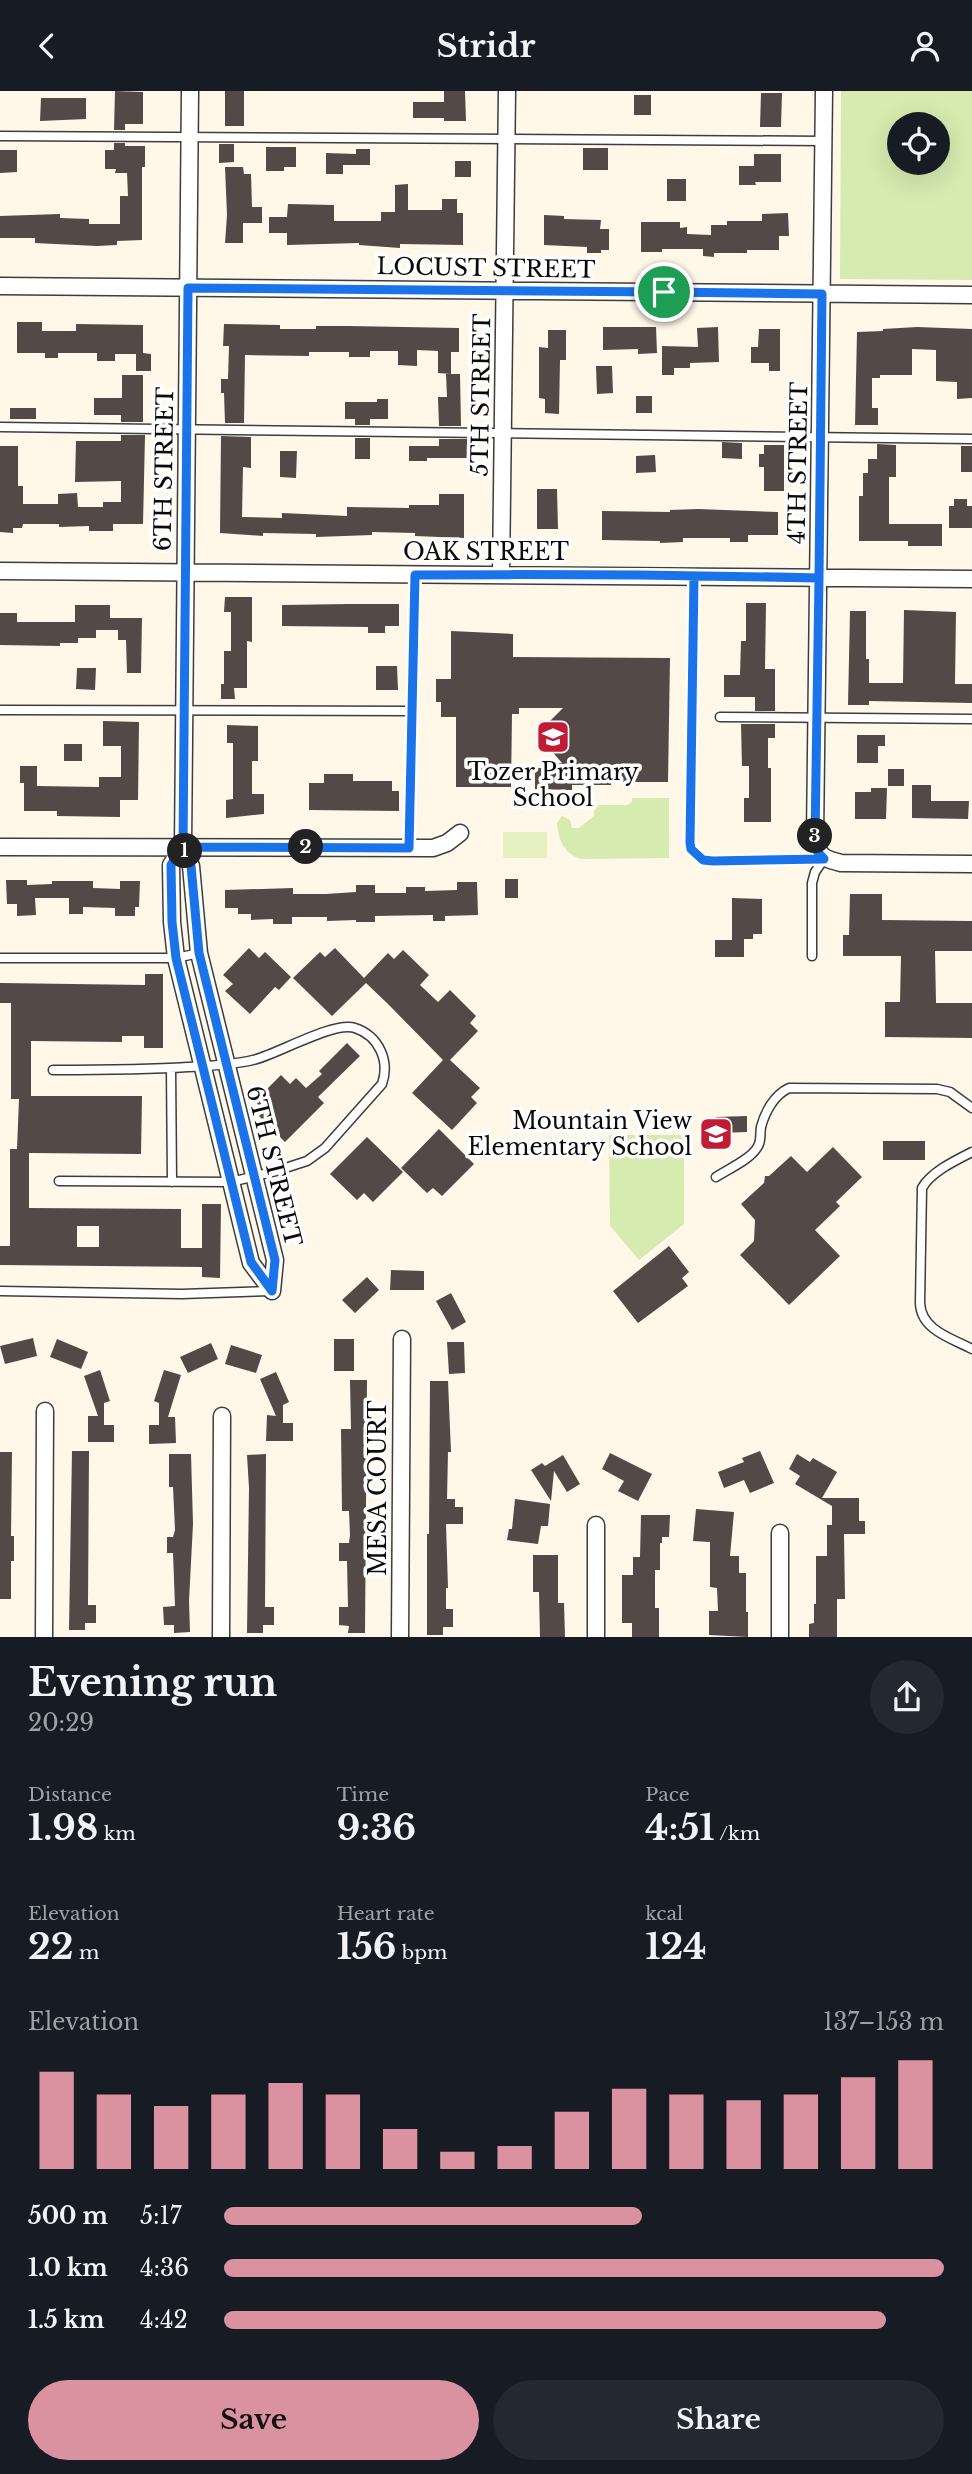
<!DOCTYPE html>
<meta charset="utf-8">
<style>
:root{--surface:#171b24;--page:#242831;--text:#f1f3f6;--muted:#9ea1a6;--accent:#db92a0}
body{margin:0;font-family:"Libre Baskerville",serif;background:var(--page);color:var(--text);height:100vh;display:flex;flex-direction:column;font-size:26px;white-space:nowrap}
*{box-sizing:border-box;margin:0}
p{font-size:23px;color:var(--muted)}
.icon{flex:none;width:38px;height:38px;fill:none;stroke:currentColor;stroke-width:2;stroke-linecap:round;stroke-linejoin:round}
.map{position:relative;height:1546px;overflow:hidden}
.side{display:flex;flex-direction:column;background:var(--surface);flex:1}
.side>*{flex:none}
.tools{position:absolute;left:887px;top:21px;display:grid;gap:14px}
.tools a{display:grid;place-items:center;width:63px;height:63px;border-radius:50%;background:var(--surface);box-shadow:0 7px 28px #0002;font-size:35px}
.pin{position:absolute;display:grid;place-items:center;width:60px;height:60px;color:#fff;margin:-30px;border:4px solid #fff;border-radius:50%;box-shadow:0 2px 7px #0007}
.km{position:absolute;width:35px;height:35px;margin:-18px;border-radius:50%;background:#222;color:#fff;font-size:19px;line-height:35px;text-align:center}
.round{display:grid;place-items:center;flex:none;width:74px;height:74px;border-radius:37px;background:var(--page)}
.summary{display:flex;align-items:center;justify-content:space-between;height:119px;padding:0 28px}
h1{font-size:38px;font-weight:700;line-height:52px}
.stats{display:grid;grid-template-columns:repeat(3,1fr);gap:10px;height:119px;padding:7px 28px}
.stats div{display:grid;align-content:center}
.stats b{font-size:35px;font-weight:700}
.stats small{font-size:19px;font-weight:400}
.stats p{font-size:19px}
.chart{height:196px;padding:14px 28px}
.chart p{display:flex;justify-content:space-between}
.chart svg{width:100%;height:126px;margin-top:7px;stroke:var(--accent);stroke-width:6}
.button{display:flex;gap:14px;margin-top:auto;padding:14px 28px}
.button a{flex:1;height:80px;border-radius:42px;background:var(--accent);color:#111;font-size:28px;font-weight:700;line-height:80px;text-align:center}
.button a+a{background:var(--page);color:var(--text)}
ul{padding:0 28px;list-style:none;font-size:23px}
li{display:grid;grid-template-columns:112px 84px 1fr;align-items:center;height:52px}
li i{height:18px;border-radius:9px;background:var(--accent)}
header{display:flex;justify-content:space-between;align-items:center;height:91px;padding:0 28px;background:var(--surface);font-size:32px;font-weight:700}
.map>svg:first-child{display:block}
</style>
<header><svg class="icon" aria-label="back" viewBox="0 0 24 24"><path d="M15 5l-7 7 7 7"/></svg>Stridr<svg class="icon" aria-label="person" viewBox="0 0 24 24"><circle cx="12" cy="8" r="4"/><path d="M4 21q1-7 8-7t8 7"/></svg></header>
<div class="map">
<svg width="972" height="1547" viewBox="0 0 972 1547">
<rect width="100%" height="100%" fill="#fff7e7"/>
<path fill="#d5ebaf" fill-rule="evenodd" d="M841,0H972V189L840,188ZM900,33H938V72H900Z
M632,707H669V767L581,768C563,762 559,749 557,732L562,725L570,729L572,737H579L594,725V720L599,714H627L632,711Z
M609,1044H680L684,1046V1133L639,1169L610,1135Z"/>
<path fill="#e6f1c1" d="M503,741H547V767H503Z"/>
<path fill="#534946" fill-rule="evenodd" d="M115,0L143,1V33H125V39H114Z
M225,0H244V35H225Z
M444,0H465L466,30H444V27H413V11H444Z
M761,2H782L781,36H760Z
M634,4H651V24H634Z
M41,7H86V28L40,30Z
M114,52H125V55H145V76H142V149L117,150V154L97,155L35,152V147H0V125L60,123V127L89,128V133H120V105H128L127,82H115L116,78H105V59H114Z
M219,53H234V71L219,72Z
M266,56H296V76H284V80H266Z
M583,57H608V79H583Z
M356,58H370V74H343V83H326V62L356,63Z
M0,59H17V81L0,82Z
M754,63H781V91H755L756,94H739V75H754Z
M455,70H471V86H455Z
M225,76H243L244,83H251L252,116H262V132H243V152H225L227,124Z
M667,88H686V110H667Z
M408,93V119H442V108H457V122H463V154L400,153V157L359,154V152L287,154V142H269V126H287L288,113L334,114V130H381V121H395V94Z
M788,122L789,145H779V159H747V162H714V166L703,165V158H662V161H641V131H680V137L687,136V143L711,144V134H727V130H762V123Z
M544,124L564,125V128L601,129L600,138H609V159H601V162H587V156L544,154Z
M17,231H42V240H76V233L143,234V262L151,263V280H136V263H115V270H97V262H58V267H45V262H17Z
M224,233L280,234V238H316V235H349L459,237V261H451V283L438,282V260L417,259V275L398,274V260H370V266H349V261H309V265L245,264L244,332H225L224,302H221V288H228L229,255H223Z
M603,236H656L657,262L638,263V258L603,259Z
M718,236L719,271L690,272V277H674V284H662V255L698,256L697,237Z
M917,236L972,238V307L957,308V291L936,290V259L912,258V284H880V287H872V317H878V334H855L857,241L883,240V238Z
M759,238H780V280H769V272H751V256H758Z
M548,239H566V269H560L559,323L545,322V308L539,307V256L548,257Z
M596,275H612L613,302L597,303Z
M446,283H460L461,335H439L438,306H447Z
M122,284H143V331H121V324H94V307H122Z
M636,305H652V322H636Z
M377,308H388V328H370V334H355V328H345V311H377Z
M10,317H36V328H10Z
M121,344H145L143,433H113V440H89V435L59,436V433H23L22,437H13V442L0,441V355H18V395H23V413H58V403L77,402L78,416H103V411H121V390L75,391L76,350H121Z
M221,345L251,346V377L243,376L242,426L282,427V422L347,425V416L409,417V414H439V403H464V447L415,445V442L372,441V444L316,446V443L263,442V445L220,442Z
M355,347H370V368H355Z
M439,348H470V367H427V370H409V355H439Z
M722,351L742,352V368L722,367Z
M877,353L896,354V386H889V433H942V455H908V450H859V405H863V382H868V368H877Z
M764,354H784V400H764V376H759V363H764Z
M961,355H972V381H961Z
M280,360H297L296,387L280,386Z
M655,364L656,381L636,382V365Z
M537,398H557L558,438H537Z
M954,408H967V415H972V437H949V415H954Z
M698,418L778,421V444H748V451H730V447H683V451L660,452V450L602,449V420L670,421V419Z
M225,506H252V551L247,550V597H234L235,608H221V593H224V560H231V521H224Z
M746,512H766L765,578H775V620H755V606H724V584H740L741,550H746Z
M349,513H399V535H385V542H368V536L282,535V514Z
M75,514H110V527H142L141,582H127L126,549H118V539H96V547H78V552H60V555L0,554V522H17V531H75Z
M904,519L956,521L955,593H972V612L869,610V614H848L850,520H866V568H869V592H903Z
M451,540L513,543V566L670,567L668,691H611V694H572V699L535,698V677H545L546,672H562L544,651L543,637L563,617H519V623H512L511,696H456V626H441V611H436V588H451Z
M376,575H397L398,599H376Z
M77,577H96L95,599L76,598Z
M103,630L139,631L138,709H120V726L57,725V720H24V692H20V675H37V695L99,696V686H121V655H103Z
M741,633H775V647H768V677H771V731H744V707H749V675H742Z
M227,634L258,635V670H252V703H264V723L226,727V709L233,708V652H227Z
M857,644H885V655H878V672H857Z
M64,653H82V670H64Z
M888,678H904V695H888Z
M324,683H353V690H392V700H399V720L309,719V692H324Z
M912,694H931V710H969L968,728L912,727Z
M871,697H887L886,728H855V701H871Z
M505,788H518V807H505Z
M6,789H27V794L52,793V790H93V797L120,798V790H140L139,816H135V825H115V817L83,816V823H69V807H35L36,824L17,825V813H7Z
M457,791H477L478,824L445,825V830H433V824L375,825V831H356V829L327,830V826H292V833H273V828L251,829V823H238V817H225V799L293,797V803H326L356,801V794H375V802H406V796H425V800L457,799Z
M850,803H882V829L972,830V860H935L936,912H972V947L885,946V911H900L901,865H843V844H849Z
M732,807L762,808V843H753V848H744V866H715V849H732Z
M249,857L259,867L265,861L291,886L279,899L275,896L250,923L225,900L233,893L223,884Z
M335,857L364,887L388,862L394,868L403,859L429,884L420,894L438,911L450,899L476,925L470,932L478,940L450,969L480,997L471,1006L477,1012L452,1039L412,1002L443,969L388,913L366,892L332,925L293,887L320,861L325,866Z
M145,883H163V957H144V945H122V951L31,950V1005H142L141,1063L29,1062V1117L181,1118V1157H202V1113H221L220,1187L202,1186V1176L0,1174V1155H10V1058H17L19,1008H11V912H0V892L145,894ZM77,1135H99V1156H77Z
M347,952L360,965L318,1006L324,1012L285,1051L259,1025L264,1020L255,1010L281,984L290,993L296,987L306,997L322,983L319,980Z
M747,1025V1041L717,1042L716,1026Z
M439,1038L474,1073L442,1105L433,1097L427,1102L401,1077Z
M367,1046L403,1081L373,1111L364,1102L357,1109L330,1083Z
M883,1050H925V1069H883Z
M833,1056L862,1086L836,1111L840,1115L815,1139L840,1165L789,1214L740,1164L754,1150L755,1129L741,1113L764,1092L765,1085H769L791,1065L807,1081Z
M669,1155L689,1181L682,1187L688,1195L638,1232L613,1200Z
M391,1179L424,1180V1199H390Z
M367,1186L379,1199L355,1222L342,1209Z
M451,1202L466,1231L452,1239L436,1210Z
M33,1247L37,1265L5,1273L0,1255Z
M57,1248L88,1261L81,1278L50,1266Z
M334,1248H354V1280H334Z
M447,1251H464L465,1282L449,1283Z
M211,1252L218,1268L188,1282L180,1266Z
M231,1254L262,1264L256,1282L225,1273Z
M100,1279L110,1310L104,1312V1334H114V1351H88V1325H98L84,1285Z
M164,1279L181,1284L168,1326H175L176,1352L149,1353V1334H159V1312L154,1310Z
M276,1281L289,1311L283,1314V1332H293V1350H266L267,1324L276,1325L260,1288Z
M350,1289H367L365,1542H348L349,1535L339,1534V1516H348L347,1470H339V1452H349L350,1444L349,1420H342L341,1338H351Z
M430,1290H448L451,1361H448L447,1408H455V1416H463V1433H446L448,1497H446V1518H453V1536H443V1544H427V1443H429Z
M72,1360H89L88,1514H96V1532H85V1539H69Z
M760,1360L774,1392L750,1402L744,1389L724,1397L718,1381L744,1371L742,1367Z
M0,1361H12L11,1445H14V1470H11V1508H0Z
M610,1362L652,1383L638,1410L618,1400L624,1390L602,1378Z
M169,1363H191L193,1433L189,1510L190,1541L174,1542V1534H164L163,1516L175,1515L173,1462H167V1446H173L175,1439L173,1396H169Z
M266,1363L265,1516H274V1534H263V1542H247L249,1397L247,1364Z
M797,1363L810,1371L813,1367L837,1381L822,1407H859V1430H865V1443H844L845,1508H837V1546H809V1533L814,1532V1513H816V1465H827V1434H832V1415L795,1393L800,1385L789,1378Z
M563,1364L580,1393L567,1401L554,1380L551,1410L531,1379L542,1372L545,1375Z
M515,1408L550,1413L548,1435H541L538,1453L507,1449L509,1438H512Z
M696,1418L734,1421L730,1465H739V1482H746V1521H748V1546L709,1544V1520H718L717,1497L710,1496V1451L693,1450Z
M641,1424H670L669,1446H662V1452H660V1479H655V1517H659V1546H632V1532H622V1484H633V1466H640Z
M533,1464H558V1512H564L565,1546H540L539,1501H533Z"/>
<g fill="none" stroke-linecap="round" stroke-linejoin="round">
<defs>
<path id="service" d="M0,45L824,50
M0,336L972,348
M693,485L690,758L703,769L713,770L823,768
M0,619L412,620
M720,626L972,628
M409,757L415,484
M812,865V792L815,781L824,768
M0,867H176L199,862
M171,977L172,1091
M53,979C98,979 143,979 188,976C209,975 232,974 253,969C276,964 333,930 355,937C379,945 390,970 382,993L325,1057L307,1070L276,1080L231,1091L59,1090
M972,1061C956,1069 931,1081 922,1097L920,1212C921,1239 951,1247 972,1258
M716,1086C728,1078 754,1067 759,1053C761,1048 760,1042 761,1036C765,1021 774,1004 789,997L937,998L950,1001L972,1017
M0,1200L182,1203L272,1200"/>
<path id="minor" d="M190,0L183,756L191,775L199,862L275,1169L272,1200
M824,0L815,746C819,766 822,767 841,772L972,773
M0,195L972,204
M0,480L972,488
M501,483L507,0
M0,756L433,757L447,752L460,742
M183,756L171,774L172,831L176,867L251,1172L272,1200
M780,1442V1547
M44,1547L45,1320
M221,1547L222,1325
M400,1547L402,1248
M596,1547V1434"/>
</defs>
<use href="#service" stroke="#3d3d3d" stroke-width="11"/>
<use href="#minor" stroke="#3d3d3d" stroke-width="19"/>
<use href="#service" stroke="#fff" stroke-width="8"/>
<use href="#minor" stroke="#fff" stroke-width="16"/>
</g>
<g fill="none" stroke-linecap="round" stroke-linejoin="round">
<defs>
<path id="route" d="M664,201L188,197L183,756L191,775L199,862L275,1169L272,1200L251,1171L176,867L172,831L171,774L183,756L409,757L415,484C550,483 685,484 819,487L815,747L817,760L824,768L713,770L703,769L691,758L690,752L694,485L819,487L822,203L664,201"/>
</defs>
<use href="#route" stroke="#fff" stroke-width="14"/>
<use href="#route" stroke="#1a73e8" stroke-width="9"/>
</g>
<defs>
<symbol id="school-square" viewBox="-11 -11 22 22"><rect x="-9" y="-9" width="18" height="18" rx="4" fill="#c11b36" stroke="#fff"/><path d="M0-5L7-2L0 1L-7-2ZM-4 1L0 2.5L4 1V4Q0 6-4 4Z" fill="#fff"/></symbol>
</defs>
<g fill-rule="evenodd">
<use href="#school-square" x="534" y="627" width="38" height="38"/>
<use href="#school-square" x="697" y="1024" width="38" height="38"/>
</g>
<g text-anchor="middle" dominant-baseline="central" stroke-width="7" stroke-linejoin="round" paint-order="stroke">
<g font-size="23" fill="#0a0a0a" stroke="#fff">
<text transform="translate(486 177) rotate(1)">LOCUST STREET</text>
<text transform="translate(481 304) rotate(-89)">5TH STREET</text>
<text transform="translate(798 372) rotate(-89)">4TH STREET</text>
<text transform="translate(164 378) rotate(-89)">6TH STREET</text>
<text x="486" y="461">OAK STREET</text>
<text transform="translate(274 1075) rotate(76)">6TH STREET</text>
<text transform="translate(378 1397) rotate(-90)">MESA COURT</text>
</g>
<g font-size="23" fill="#0a0a0a" stroke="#fff">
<text x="553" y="681">Tozer Primary<tspan x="553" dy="26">School</tspan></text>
<text x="692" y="1030" text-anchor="end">Mountain View<tspan x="692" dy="26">Elementary School</tspan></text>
</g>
</g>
</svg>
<div class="tools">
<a><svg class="icon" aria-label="locate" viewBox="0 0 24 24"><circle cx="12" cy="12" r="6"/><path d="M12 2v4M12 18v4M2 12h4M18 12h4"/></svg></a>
</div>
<div class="pin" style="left:664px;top:201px;background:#1e9e55"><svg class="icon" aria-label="arrive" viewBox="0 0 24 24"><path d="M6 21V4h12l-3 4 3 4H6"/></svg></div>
<b class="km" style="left:185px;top:760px">1</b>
<b class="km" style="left:306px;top:756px">2</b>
<b class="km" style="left:815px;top:745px">3</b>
</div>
<section class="side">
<div class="summary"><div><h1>Evening run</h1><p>20:29</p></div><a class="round"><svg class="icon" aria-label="share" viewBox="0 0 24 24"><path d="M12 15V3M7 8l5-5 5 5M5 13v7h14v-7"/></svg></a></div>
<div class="stats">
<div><p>Distance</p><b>1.98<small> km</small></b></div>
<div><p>Time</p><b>9:36</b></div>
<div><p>Pace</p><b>4:51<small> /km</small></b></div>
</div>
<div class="stats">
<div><p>Elevation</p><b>22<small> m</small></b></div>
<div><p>Heart rate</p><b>156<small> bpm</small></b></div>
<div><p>kcal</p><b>124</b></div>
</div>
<div class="chart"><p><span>Elevation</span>137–153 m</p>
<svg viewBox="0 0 160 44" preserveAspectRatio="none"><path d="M5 44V10M15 44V18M25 44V22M35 44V18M45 44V14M55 44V18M65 44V30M75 44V38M85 44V36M95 44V24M105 44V16M115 44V18M125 44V20M135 44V18M145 44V12M155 44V6"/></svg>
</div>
<ul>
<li><b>500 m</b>5:17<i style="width:58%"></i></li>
<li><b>1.0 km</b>4:36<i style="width:100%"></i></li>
<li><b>1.5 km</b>4:42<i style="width:92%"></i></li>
</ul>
<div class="button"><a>Save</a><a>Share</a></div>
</section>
